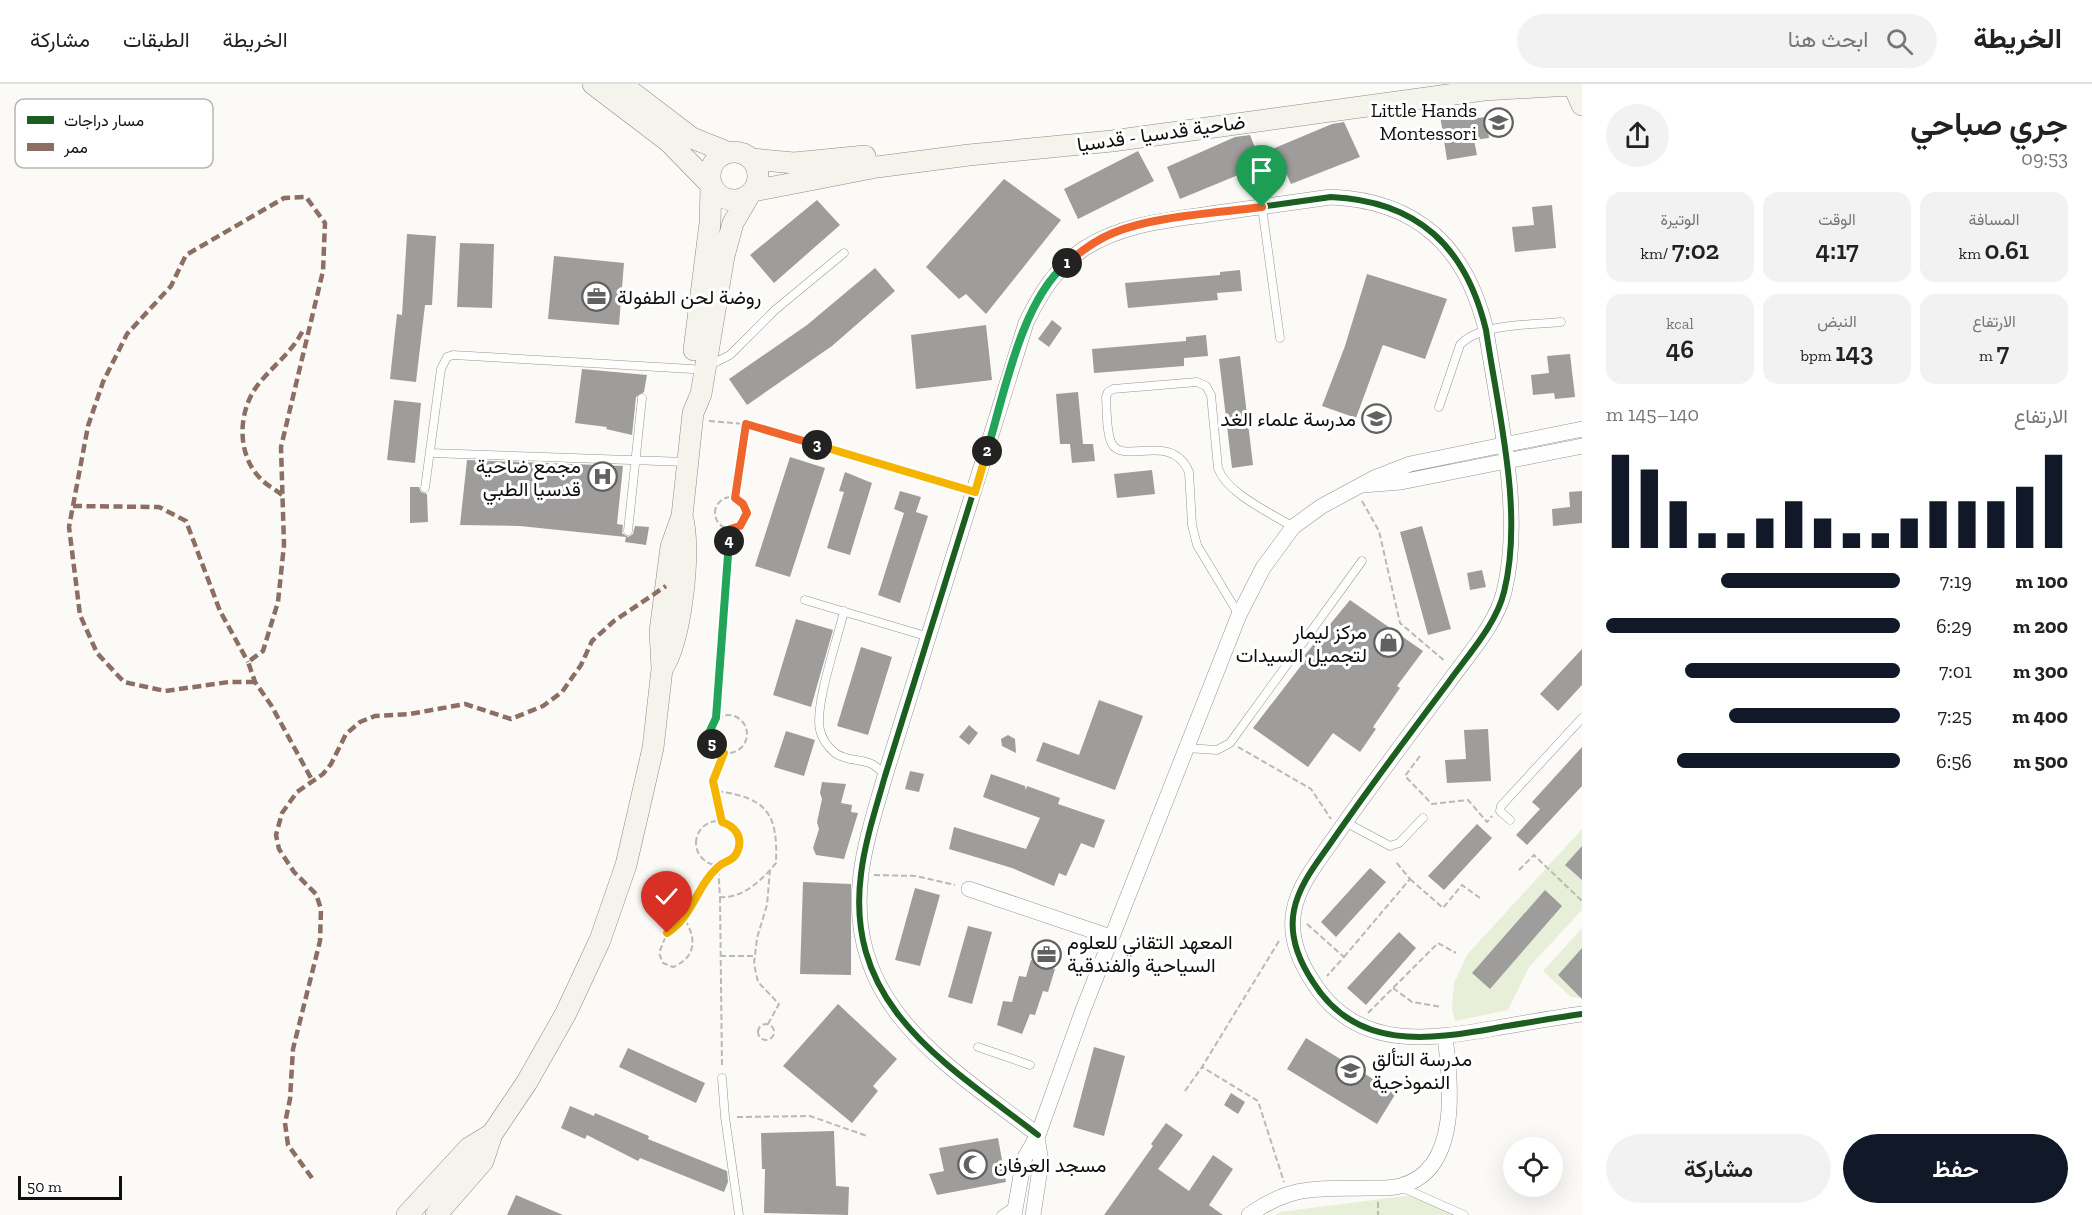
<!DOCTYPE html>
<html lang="ar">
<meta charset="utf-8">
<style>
:root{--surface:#fff;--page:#f2f2f2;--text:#222;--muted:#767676;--line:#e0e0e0;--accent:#111827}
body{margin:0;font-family:"Zilla Slab",Vazirmatn,serif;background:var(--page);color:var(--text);direction:rtl;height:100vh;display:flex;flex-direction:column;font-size:22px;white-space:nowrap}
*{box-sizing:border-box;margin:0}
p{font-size:20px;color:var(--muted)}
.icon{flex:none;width:33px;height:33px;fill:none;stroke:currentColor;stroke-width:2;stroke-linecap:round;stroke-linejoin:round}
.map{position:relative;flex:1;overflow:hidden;direction:ltr}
.panel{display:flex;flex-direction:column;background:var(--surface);width:510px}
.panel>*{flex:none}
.controls{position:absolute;left:1503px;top:1053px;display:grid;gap:12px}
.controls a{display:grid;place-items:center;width:60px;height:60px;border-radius:50%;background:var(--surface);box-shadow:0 6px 24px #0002;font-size:30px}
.scale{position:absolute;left:18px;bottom:15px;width:104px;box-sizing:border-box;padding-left:6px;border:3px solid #0f0f0f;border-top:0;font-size:16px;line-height:21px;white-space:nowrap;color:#0f0f0f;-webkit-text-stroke:4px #fff;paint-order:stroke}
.pin{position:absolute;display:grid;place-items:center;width:51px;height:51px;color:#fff;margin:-62px -26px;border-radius:50% 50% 50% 0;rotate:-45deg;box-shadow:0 0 6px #0007}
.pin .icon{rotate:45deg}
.km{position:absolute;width:30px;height:30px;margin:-15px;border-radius:50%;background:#222;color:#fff;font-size:16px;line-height:30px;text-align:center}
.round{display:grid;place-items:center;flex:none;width:63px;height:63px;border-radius:32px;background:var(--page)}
.headline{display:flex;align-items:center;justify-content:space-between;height:102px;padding:0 24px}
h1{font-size:33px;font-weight:600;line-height:45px}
.metrics{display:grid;grid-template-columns:repeat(3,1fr);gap:9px;height:102px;padding:6px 24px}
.metrics div{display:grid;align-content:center;border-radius:15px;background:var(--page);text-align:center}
.metrics b{font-size:26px;font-weight:600}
.metrics small{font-size:16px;font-weight:400}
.metrics p{font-size:16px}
.chart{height:168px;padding:12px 24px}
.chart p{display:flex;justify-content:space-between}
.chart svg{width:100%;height:108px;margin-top:6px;stroke:var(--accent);stroke-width:6}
.button{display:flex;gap:12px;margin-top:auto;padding:12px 24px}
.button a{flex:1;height:69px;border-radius:36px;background:var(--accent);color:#fff;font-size:24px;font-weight:600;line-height:69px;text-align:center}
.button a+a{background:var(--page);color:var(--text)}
ul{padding:0 24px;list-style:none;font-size:20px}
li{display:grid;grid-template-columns:96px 72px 1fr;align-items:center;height:45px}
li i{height:15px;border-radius:8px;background:var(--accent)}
header{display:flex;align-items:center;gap:36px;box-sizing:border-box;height:84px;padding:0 30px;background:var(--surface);border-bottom:2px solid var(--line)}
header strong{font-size:28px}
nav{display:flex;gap:33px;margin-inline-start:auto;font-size:21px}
.search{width:420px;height:54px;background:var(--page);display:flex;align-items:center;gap:15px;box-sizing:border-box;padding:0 21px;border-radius:33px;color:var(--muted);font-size:22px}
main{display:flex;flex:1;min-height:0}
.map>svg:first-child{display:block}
</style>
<header>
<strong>الخريطة</strong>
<div class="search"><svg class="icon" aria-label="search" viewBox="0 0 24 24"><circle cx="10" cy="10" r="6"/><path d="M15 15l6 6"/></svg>ابحث هنا</div>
<nav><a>الخريطة</a><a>الطبقات</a><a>مشاركة</a></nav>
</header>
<main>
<section class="panel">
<div class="headline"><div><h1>جري صباحي</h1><p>09:53</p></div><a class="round"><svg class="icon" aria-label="share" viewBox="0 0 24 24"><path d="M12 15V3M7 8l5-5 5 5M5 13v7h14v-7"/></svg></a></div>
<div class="metrics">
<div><p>المسافة</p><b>0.61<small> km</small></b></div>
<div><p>الوقت</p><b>4:17</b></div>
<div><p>الوتيرة</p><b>7:02<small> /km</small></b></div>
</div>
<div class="metrics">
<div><p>الارتفاع</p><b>7<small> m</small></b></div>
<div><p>النبض</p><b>143<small> bpm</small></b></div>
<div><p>kcal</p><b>46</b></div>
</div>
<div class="chart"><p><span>الارتفاع</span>140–145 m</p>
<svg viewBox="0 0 160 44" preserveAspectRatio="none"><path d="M5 44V6M15 44V12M25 44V25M35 44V38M45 44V38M55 44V32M65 44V25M75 44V32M85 44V38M95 44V38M105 44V32M115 44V25M125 44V25M135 44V25M145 44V19M155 44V6"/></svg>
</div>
<ul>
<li><b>100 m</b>7:19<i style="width:61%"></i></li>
<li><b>200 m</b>6:29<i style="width:100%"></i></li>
<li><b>300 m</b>7:01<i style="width:73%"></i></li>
<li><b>400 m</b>7:25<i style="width:58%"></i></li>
<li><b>500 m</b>6:56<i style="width:76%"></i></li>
</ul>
<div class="button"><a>حفظ</a><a>مشاركة</a></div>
</section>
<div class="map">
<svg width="1582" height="1131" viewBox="0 0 1582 1131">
<rect width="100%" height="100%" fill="#fbfaf6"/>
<path fill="#e7efd8" d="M1582,745V826L1529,883L1508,926L1455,937L1452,924L1454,899L1467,871Z
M1582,844V914L1571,913L1543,887Z
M1413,1111L1460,1131H1276L1280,1128Z"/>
<path fill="#9f9d9b" d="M1469,26L1470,35L1486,33L1489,54L1474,56L1477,71L1447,76L1440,31Z
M1344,38L1360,73L1291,100L1279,74L1180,115L1167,83L1235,53L1250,51L1258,71L1332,40Z
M1138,67L1154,97L1078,135L1064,105Z
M1004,95L1061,136L986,230L966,210L959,215L926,183Z
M817,116L840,141L774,199L750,171Z
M1552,121L1556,164L1515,168L1512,143L1534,141L1532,123Z
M407,150L436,152L432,221H425L416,298L390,295L397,230L402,231Z
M460,159L494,160L492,224L457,223Z
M554,172L624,179L619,241L548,235Z
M875,184L895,207L832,262L747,321L729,295L807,241Z
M1240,186L1242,207L1217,209L1218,216L1128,224L1125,199L1220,191V188Z
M1367,190L1447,215L1425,275L1383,261L1382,263L1356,334L1322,322L1345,262Z
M1052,236L1062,244L1049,263L1038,255Z
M986,241L992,296L916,305L911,251Z
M1206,251L1208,272L1184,274V282L1094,289L1092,265L1186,257V253Z
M1570,270L1575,313L1555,315L1554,309L1533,311L1531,291L1549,289L1547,272Z
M1240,272L1253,381L1232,384L1219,275Z
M582,285L647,291L644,308L636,313L632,351L606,345L607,343L575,339Z
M1078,308L1083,360H1093L1095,377L1072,379L1070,360H1060L1056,310Z
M394,316L421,319L415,379L387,376Z
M790,373L825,384L790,493L755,482Z
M467,376L623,382L617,440L623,441L622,449L628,453L633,450L635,442L649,443L646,461L625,458L626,453L520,442L460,441Z
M1152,386L1155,410L1117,414L1114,390Z
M845,388L872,399L850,471L827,464L844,408L839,407Z
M410,403H419L421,408L427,410L428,438L410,439Z
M900,407L921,413L916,428L928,432L900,519L878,511L904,429L894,425Z
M1582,407V439L1553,442L1552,425L1570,423L1569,408Z
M1422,442L1451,545L1428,551L1400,448Z
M1482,486L1486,503L1470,506L1467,489Z
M1350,516L1423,567L1397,602L1400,604L1373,643L1376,645L1360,668L1333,649L1308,683L1253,644L1307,574L1304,572Z
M796,535L833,546L811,623L773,611Z
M861,563L892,573L868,651L837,642Z
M1582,565V601L1558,627L1540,610Z
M1099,616L1143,632L1115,706L1036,677L1043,658L1079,671Z
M969,641L978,649L969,661L959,653Z
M1488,645L1491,697L1447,699L1445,676L1466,675L1464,646Z
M786,647L815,656L804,692L774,683Z
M1008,651L1015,655L1016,669L1002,662L1001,655Z
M1582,663V702L1527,761L1516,751L1540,725L1532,718Z
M910,687L924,690L919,708L905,705Z
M991,690L1025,702L1026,706L1027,702L1060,714L1058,720L1105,736L1094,764L1081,759L1066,792L1059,789L1054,802L1012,784L949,765L954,743L1026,765L1040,734L983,713Z
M822,698L846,700L841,719L852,721L851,728L858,729L844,775L816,771L813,764L819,745L817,738L822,715L820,709Z
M1477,740L1492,754L1444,806L1428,792Z
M1582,762V796L1565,781Z
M1370,784L1386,798L1336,853L1321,838Z
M803,798L851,800V891L800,890Z
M915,804L940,811L920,882L895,876Z
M1545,806L1562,822L1490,905L1472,889Z
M968,842L992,848L972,920L948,913Z
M1399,848L1416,864L1366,921L1347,904Z
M1582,864V915L1558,891Z
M1031,876L1055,885L1048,908L1043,907L1035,931L1030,930L1022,950L997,941L1003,917L1012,918L1019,892L1026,893Z
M838,920L897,975L873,1002L878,1007L852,1039L783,982Z
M1306,954L1396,1009L1377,1040L1287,985Z
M1094,963L1125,972L1104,1052L1073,1043Z
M628,964L705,999L696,1019L619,983Z
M1231,1009L1245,1018L1238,1030L1224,1021Z
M570,1022L594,1032L595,1029L649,1052L648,1055L727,1087L728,1098L724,1108L640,1074L638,1077L587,1051L585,1055L561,1044Z
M1166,1039L1183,1051L1158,1085L1189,1107L1213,1071L1233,1085L1209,1121L1223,1131H1104L1153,1062L1151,1060Z
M834,1047L836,1102L849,1103L848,1131L764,1129L765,1085H762L761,1049Z
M998,1054L1006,1098L937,1111L929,1090L944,1087L939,1064Z
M516,1111L563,1131H507Z"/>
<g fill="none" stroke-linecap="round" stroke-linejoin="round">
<defs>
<path id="lane" d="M1262,123L1280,254
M708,282L730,271L775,226L844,169
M1439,323L1460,261C1479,239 1532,241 1561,238
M430,369L687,378
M425,404L441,285L447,273L453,271L692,285
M628,447L642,314
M805,516L929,553
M844,527C838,554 814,622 820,646C822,655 828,663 835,669C852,681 869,670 884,691
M1239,531L1197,461L1192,441L1189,388C1172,347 1124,381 1112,360C1106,348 1107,327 1106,313L1108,308L1113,305L1197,298L1206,302L1211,311L1218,384C1226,409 1271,429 1293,443
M1186,664L1217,666L1230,659L1362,477
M1510,736L1500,727L1501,722L1582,634
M1345,738L1390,762L1399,759L1423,734
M978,963L1030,981
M722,994L725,1033L739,1131
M1401,1103L1464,1131
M1001,1131L1014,1122"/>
<path id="street" d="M1363,401L1401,398L1582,362
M969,805L1111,853
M1038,1051C947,980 844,923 861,790C865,757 876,724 885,692L1026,239C1040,210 1057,182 1085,164C1124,139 1172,136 1217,129C1255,124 1293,118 1331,113C1418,117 1466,163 1486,246C1498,328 1524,428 1504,508C1496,541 1467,572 1448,599C1408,652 1368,705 1330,760C1316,780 1299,801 1294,826C1289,851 1299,877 1313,898C1356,967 1429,956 1496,944C1525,939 1553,934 1582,930
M1014,1131L1024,1075L1038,1051L1083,926L1239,531L1263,484L1293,443L1322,422L1374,394L1410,380L1582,345
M1033,1131L1041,1078L1037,1053
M1249,1131C1293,1100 1317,1105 1368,1104C1378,1104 1390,1105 1400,1102C1461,1087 1451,998 1445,953"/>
<path id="secondary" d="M593,0L669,58L711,101
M621,0L692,54L727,68
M1575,5L1582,21
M710 92a24 24 0 1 1 48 0a24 24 0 1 1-48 0Z
M752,75L794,79L865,72
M753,107L877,83L969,71L1112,57L1484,6L1571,1
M694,266L710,139L711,103
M662,585C681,558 692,464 682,432
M407,1131L469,1064L492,1050
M436,1131L483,1077L492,1050L527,998L566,929L600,856L626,781L653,664L662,585L660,547L671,463L682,432L693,329L701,310L724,172L733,139L750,110"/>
</defs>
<use href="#lane" stroke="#959593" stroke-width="9"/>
<use href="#street" stroke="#959593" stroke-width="16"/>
<use href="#secondary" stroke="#8c8b8a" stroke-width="22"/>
<path stroke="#b9b9b8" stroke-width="2" stroke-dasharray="6 3" stroke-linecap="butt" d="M709,337L746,340L960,404
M715 429a16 16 0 1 1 32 0a16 16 0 1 1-32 0Z
M735,414L746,340
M1362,417L1379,447L1400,539L1446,578
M709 650a19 19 0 1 1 38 0a19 19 0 1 1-38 0Z
M716,634L730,445
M1238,663L1311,705L1331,735
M1420,672L1405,692L1432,720L1468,716L1487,738L1492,732
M717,707C767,714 778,729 776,779C763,795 743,815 720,813L718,781
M696 759a22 22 0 1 1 44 0a22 22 0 1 1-44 0Z
M721,738L713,697L724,669
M1519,786L1534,771L1582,817
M874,791L916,792L955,801
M1410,795L1443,824L1462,801L1480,814
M720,813L722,984
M683,833L667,849L659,869L663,879L673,883C697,873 697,853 683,833L718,781
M1307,840L1344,873L1327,892
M1279,857L1202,983L1258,1017L1284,1098
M720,872H755
M1344,873L1410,795L1396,778
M1393,904L1412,918L1442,923
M1368,929L1438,859L1456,869
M758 948a8 8 0 1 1 16 0a8 8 0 1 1-16 0Z
M768,940L779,920L758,898L754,880L757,854L767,821L770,786
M1185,1007L1202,983
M737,1033L810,1032L867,1052
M1378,1118V1131"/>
<use href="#lane" stroke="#fefefe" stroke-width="8"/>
<use href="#street" stroke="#fefefe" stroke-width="15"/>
<use href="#secondary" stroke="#f4f3ec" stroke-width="21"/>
<path stroke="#8d6e63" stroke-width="4.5" stroke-dasharray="9 4.5" stroke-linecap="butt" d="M282,411C276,406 268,402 263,397C235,372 237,324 261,297C277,278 294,266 304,244
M73,422L159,423L186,437L220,527L248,578
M255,598H229L165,607L124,598L97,569L80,531L69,443L88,342L103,298L127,250L171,202L186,171L284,114L306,113L325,139L323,187L281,363L284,461L278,518L263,567L248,578L255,598L271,621L312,696
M312,1094L288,1061L285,1039L290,1015L293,965L320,857L321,825L316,810L294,788L279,765L276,751L282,729L297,708L323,690L331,680L346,650L360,638L375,632L410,630L465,620L511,635L543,622L562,608L581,581L592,557L614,537L666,502"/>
<defs>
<path id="cycleway" d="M1038,1051C947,980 844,923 861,790C865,757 876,724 885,692L1026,239C1040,210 1057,182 1085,164C1124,139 1172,136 1217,129C1255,124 1293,118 1331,113C1418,117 1466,163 1486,246C1498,328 1524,428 1504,508C1496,541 1467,572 1448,599C1408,652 1368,705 1330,760C1316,780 1299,801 1294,826C1289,851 1299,877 1313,898C1356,967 1429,956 1496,944C1525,939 1553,934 1582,930"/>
</defs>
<use href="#cycleway" stroke="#fff" stroke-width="10"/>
<use href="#cycleway" stroke="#1b5e20" stroke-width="6"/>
</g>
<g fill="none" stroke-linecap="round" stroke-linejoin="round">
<defs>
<path id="split-1" d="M1067,179C1081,167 1096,156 1113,149C1153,132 1218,129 1262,123"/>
<path id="split-2" d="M987,367C1004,311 1021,217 1067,179"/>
<path id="split-3" d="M817,361L975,408L987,367"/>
<path id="split-4" d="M729,457L730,445L740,442L747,429L743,420L735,414L746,340L817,361"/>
<path id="split-5" d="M712,660L708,651L716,634L729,457"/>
<path id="split-6" d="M667,849C692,834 697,801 718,783C725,776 734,778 738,766C743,752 734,742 722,738L713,697L724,669L712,660"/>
</defs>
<use href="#split-1" stroke="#fff" stroke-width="12"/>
<use href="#split-2" stroke="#fff" stroke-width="12"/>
<use href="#split-3" stroke="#fff" stroke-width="12"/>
<use href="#split-4" stroke="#fff" stroke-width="12"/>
<use href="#split-5" stroke="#fff" stroke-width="12"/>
<use href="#split-6" stroke="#fff" stroke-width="12"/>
<use href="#split-1" stroke="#f0652b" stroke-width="8"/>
<use href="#split-2" stroke="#22a559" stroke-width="8"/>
<use href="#split-3" stroke="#f5b400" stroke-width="8"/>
<use href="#split-4" stroke="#f0652b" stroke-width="8"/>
<use href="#split-5" stroke="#22a559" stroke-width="8"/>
<use href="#split-6" stroke="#f5b400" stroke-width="8"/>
</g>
<defs>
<symbol id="school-ring" viewBox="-11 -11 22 22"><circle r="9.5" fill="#fff" stroke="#626160" stroke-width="1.5"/><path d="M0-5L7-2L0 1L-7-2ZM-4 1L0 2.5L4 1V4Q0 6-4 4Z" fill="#626160"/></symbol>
<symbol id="office-ring" viewBox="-11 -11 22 22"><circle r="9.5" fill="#fff" stroke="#626160" stroke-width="1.5"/><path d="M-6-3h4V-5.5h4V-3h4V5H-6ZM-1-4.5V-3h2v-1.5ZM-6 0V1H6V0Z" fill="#626160"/></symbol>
<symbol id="hospital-ring" viewBox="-11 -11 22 22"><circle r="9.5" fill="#fff" stroke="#626160" stroke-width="1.5"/><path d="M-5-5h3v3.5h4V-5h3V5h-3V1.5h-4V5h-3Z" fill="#626160"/></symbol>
<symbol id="shop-ring" viewBox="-11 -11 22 22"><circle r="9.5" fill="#fff" stroke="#626160" stroke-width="1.5"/><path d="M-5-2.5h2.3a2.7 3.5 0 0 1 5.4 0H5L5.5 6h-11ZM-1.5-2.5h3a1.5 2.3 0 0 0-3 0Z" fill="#626160"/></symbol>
<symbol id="mosque-ring" viewBox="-11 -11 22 22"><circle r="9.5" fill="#fff" stroke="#626160" stroke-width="1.5"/><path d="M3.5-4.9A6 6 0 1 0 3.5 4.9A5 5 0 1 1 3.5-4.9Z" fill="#626160"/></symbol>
</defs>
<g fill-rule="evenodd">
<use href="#school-ring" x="1482" y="22" width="33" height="33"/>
<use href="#office-ring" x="580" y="196" width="33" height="33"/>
<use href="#school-ring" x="1360" y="318" width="33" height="33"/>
<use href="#hospital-ring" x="586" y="376" width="33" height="33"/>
<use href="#shop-ring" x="1372" y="542" width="33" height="33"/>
<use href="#office-ring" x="1030" y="854" width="33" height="33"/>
<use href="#school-ring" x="1334" y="970" width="33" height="33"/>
<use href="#mosque-ring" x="956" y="1064" width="33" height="33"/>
</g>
<g text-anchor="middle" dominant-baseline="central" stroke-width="6" stroke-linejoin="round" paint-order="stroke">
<g font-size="20" fill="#0f0f0f" stroke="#fff" text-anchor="end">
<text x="1477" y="26">Little Hands<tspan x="1477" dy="23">Montessori</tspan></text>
<text x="617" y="213" text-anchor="start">روضة لحن الطفولة</text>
<text x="1356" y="335">مدرسة علماء الغد</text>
<text x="581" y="382">مجمع ضاحية<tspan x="581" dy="23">قدسيا الطبي</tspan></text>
<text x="1367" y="548">مركز ليمار<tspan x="1367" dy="23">لتجميل السيدات</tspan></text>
<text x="1067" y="858" text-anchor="start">المعهد التقاني للعلوم<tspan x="1067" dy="23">السياحية والفندقية</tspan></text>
<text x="1372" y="975" text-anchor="start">مدرسة التألق<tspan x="1372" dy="23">النموذجية</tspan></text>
<text x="994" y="1081" text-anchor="start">مسجد العرفان</text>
</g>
<g font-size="20" fill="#0f0f0f" stroke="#fff">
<text transform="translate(1161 49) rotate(-8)">ضاحية قدسيا - قدسيا</text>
</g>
</g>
<rect x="15" y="15" width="198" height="69" rx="9" fill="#fff" stroke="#b7b7b7" stroke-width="1.5"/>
<rect x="27" y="32" width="27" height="8" fill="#1b5e20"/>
<rect x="27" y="59" width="27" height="8" fill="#8d6e63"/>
<g font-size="16" fill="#0f0f0f">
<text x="64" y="42">مسار دراجات</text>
<text x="64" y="69">ممر</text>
</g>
</svg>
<div class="controls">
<a><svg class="icon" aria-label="locate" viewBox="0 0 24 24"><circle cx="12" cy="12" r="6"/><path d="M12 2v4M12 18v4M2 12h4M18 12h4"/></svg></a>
</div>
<div class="scale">50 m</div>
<div class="pin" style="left:1262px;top:123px;background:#1e9e55"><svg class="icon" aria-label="arrive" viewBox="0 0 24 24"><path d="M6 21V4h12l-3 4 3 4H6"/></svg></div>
<div class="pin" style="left:667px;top:849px;background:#d93025"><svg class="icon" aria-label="check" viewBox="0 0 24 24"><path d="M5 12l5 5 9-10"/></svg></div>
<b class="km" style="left:1067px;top:179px">1</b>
<b class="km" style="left:987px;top:367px">2</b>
<b class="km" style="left:817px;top:361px">3</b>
<b class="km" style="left:729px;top:457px">4</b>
<b class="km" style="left:712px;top:660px">5</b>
</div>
</main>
